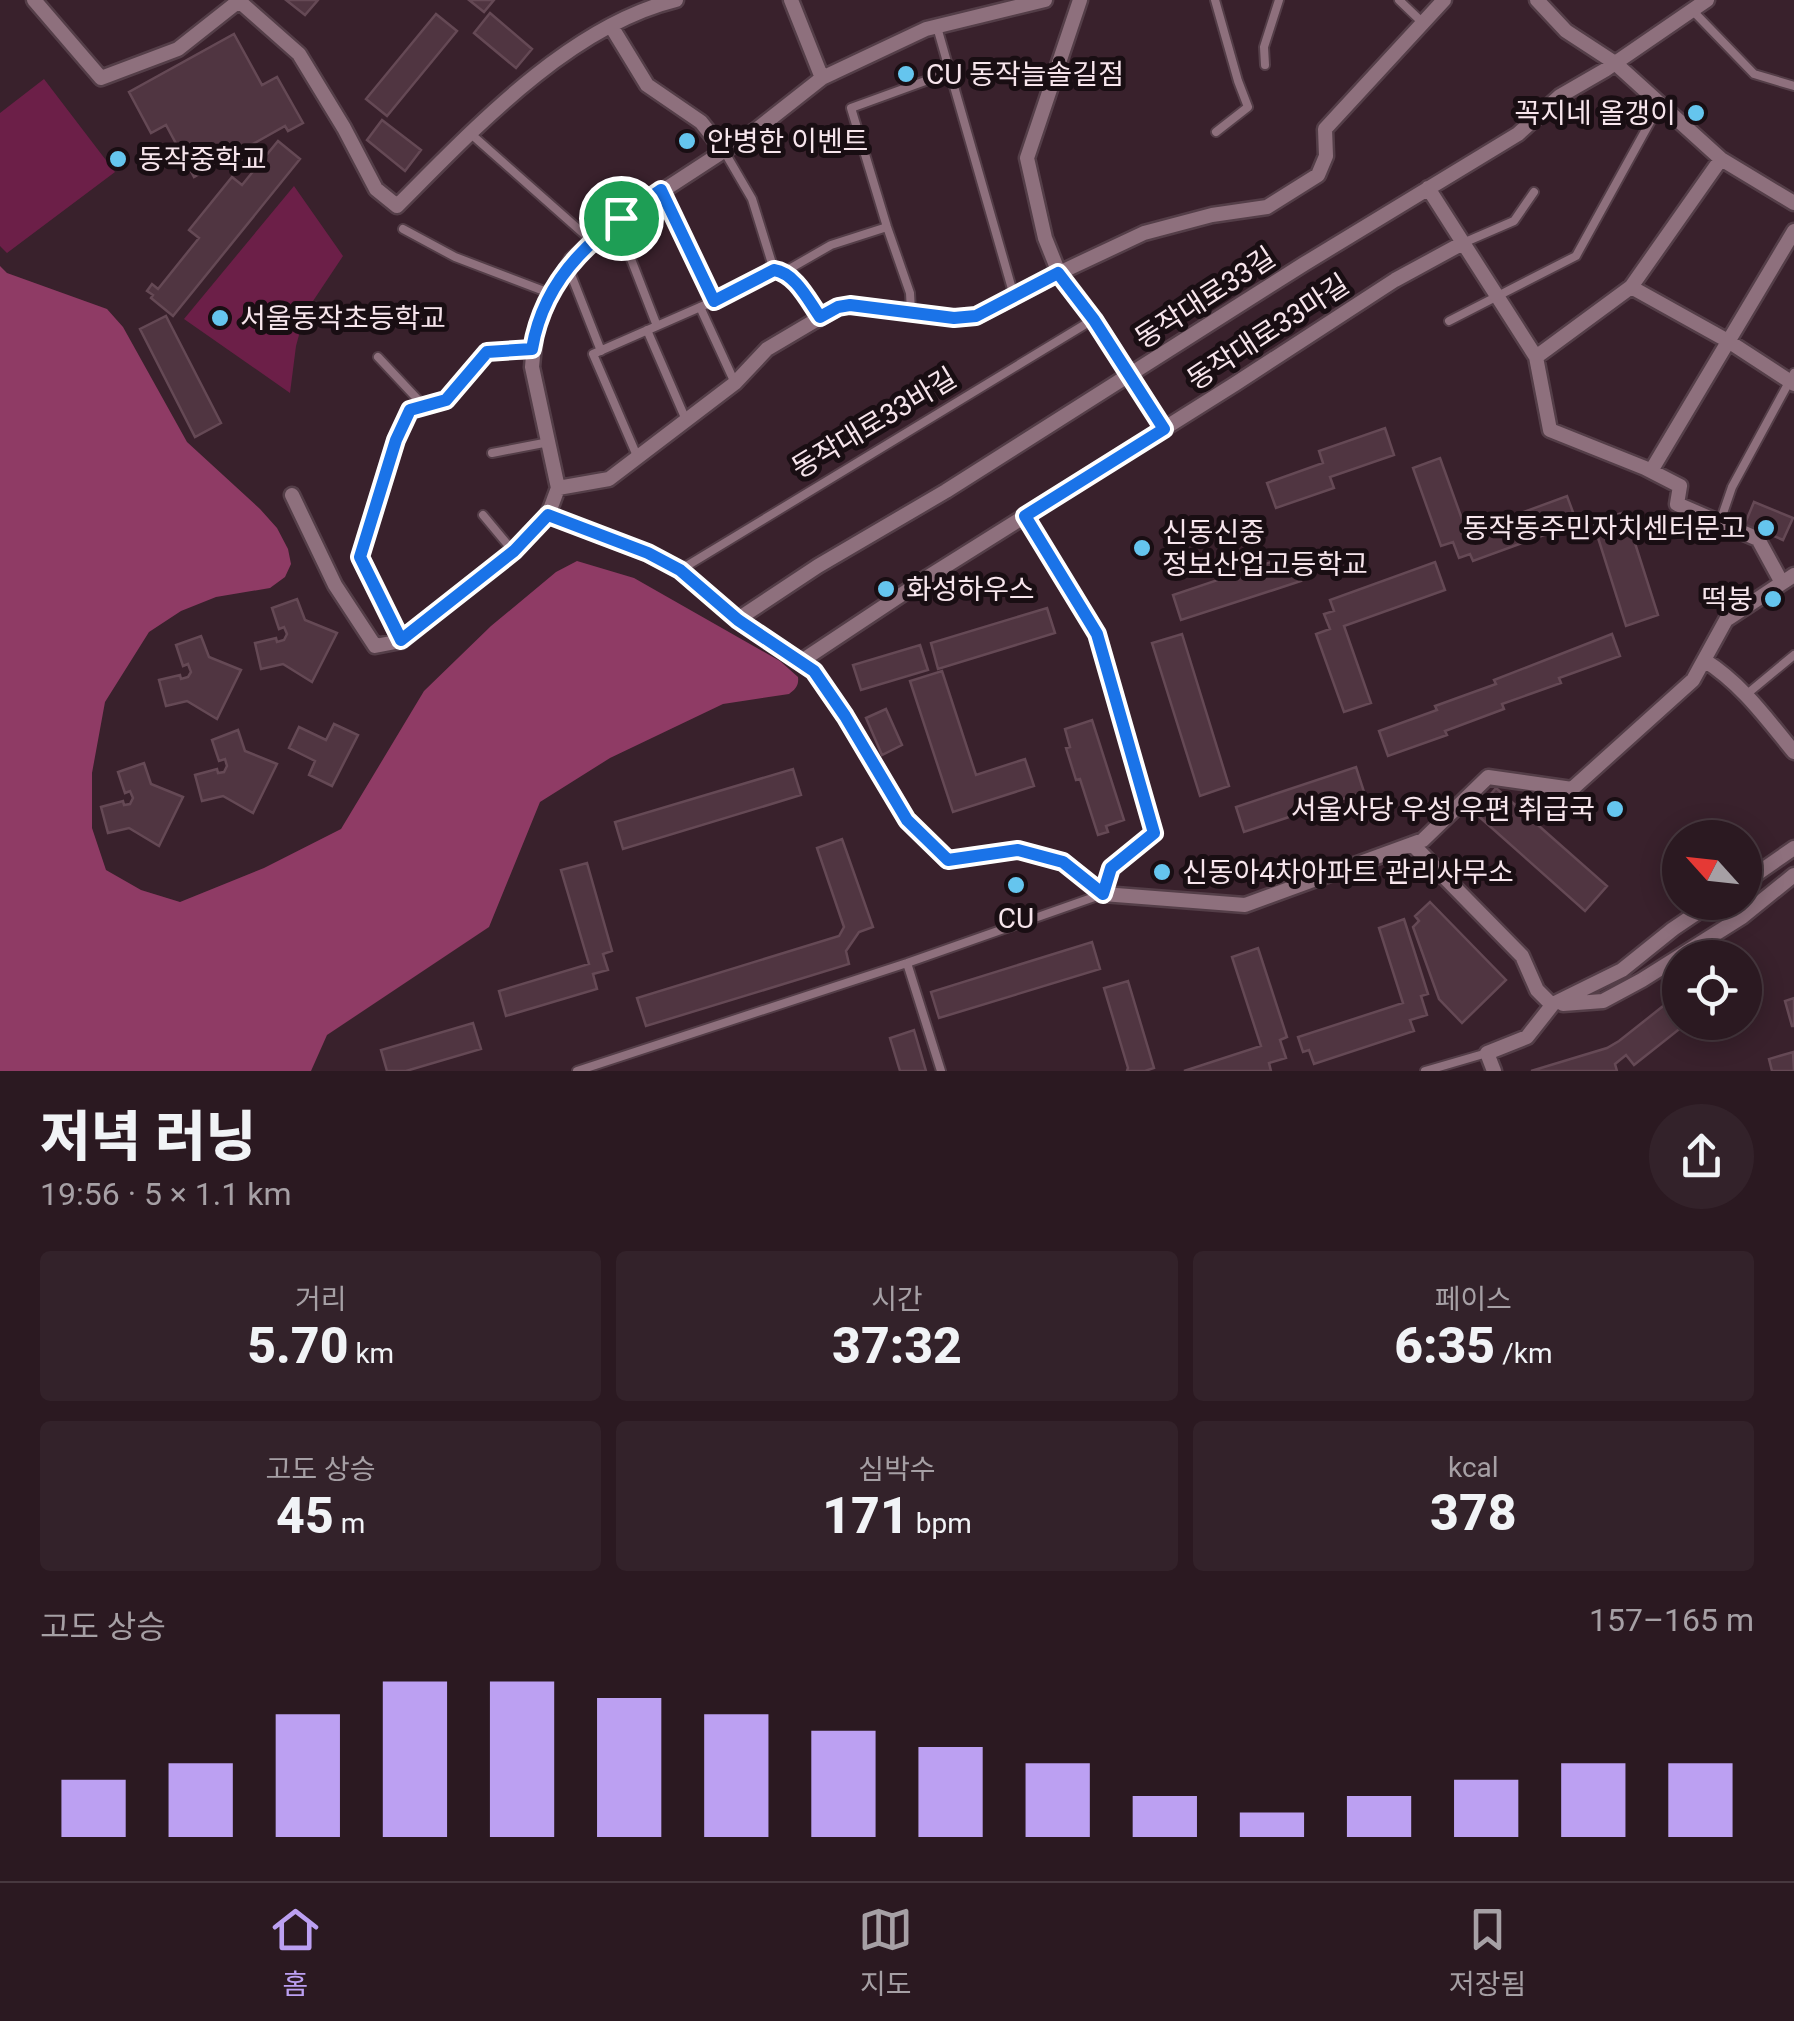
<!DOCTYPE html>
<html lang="ko">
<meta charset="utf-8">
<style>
:root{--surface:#2b1921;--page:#33222a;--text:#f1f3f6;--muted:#a6a0a5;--line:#47383f;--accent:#bca0f2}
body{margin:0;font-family:Roboto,"Noto Sans KR",sans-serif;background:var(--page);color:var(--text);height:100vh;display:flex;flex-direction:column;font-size:38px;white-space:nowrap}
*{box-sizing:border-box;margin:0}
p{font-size:32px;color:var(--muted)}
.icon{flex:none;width:55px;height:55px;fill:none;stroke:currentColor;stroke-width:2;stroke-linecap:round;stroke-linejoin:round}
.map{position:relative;height:1071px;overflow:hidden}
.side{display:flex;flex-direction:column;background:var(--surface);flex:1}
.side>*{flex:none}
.needle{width:65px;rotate:297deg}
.buttons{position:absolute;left:1662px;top:820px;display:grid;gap:20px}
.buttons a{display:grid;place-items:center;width:100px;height:100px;border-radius:50%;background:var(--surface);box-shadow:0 5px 25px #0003,0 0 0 2px var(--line);font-size:50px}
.pin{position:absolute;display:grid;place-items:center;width:85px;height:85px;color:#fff;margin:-42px;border:5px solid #fff;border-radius:50%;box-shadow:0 2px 10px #0007}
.round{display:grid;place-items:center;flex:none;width:105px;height:105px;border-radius:52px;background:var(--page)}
.overview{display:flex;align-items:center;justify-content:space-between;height:170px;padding:0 40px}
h1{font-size:55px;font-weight:800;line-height:75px}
.figures{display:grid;grid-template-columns:repeat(3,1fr);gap:15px;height:170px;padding:10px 40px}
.figures div{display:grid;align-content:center;border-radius:10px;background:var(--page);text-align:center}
.figures b{font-size:50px;font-weight:800}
.figures small{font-size:28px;font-weight:400}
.figures p{font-size:28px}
.chart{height:280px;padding:20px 40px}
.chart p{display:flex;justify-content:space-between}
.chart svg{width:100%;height:180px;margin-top:10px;stroke:var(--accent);stroke-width:6}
.tab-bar{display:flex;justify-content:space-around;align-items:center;height:140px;border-top:2px solid var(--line);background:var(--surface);font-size:28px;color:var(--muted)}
.tab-bar a{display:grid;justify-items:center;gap:5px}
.tab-bar .on{color:var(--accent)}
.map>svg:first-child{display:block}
</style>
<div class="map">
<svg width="1794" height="1071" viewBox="0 0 1794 1071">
<rect width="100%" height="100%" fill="#39212c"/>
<path fill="#6c1f48" d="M44,79L115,172L7,253L0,246V113Z
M294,186L343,256L305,313L296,346L290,393L184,319Z"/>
<path fill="#8f3b65" d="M0,266L7,273L107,309L123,327L187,442L260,509L277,528L288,549L291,564L285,577L270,588L216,597L181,611L149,632L105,702L92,773V828L106,870L141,890L180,902L264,868L341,829L424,691L491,626L556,572L577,561L634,578L780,661L798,677C799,685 796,689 789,694L723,704L610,758L540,802L489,927L327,1035L311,1071H0Z"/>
<path fill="#503541" stroke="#654955" stroke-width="2.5" d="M286,0H318L305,15Z
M469,0H494L484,12Z
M490,13L532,49L516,68L474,33Z
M436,14L457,31L387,116L366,99Z
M234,34L262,85L277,77L303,123L288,131L285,126L194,177L166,125L151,133L129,92Z
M382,120L421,150L405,171L367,140Z
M278,141L300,159L173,316L151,298L153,295L147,291L152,284L158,289L199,238L189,230L232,177L242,185Z
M166,316L221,423L195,437L140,329Z
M1385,428L1394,455L1330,477L1334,488L1276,508L1267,483L1323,463L1319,451Z
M1440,458L1467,533L1567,496L1577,523L1473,561L1470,554L1459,558L1453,542L1441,546L1413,468Z
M1754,502L1793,518L1783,540L1767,533L1764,535L1744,526Z
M1625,512L1658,615L1626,626L1593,522Z
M1292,555L1301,581L1181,620L1173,595Z
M1435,562L1445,590L1344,626L1371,703L1344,712L1316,634L1330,629L1324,614L1334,611L1330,600Z
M297,599L305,620L337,633L312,682L283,664L261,669L255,643L276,638L277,642L284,640L287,634L284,627L279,629L272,608Z
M1047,608L1055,633L938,669L931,643Z
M1182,634L1229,786L1200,796L1152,643Z
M1612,634L1620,656L1559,678L1561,683L1502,704L1504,709L1445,731L1447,735L1388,756L1379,731L1437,710L1435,706L1496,684L1494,680Z
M201,636L209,657L241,670L217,719L187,701L166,706L159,680L180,675L181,679L188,677L191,672L188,664L183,666L176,645Z
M920,645L928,670L861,690L853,665Z
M942,671L976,775L1025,759L1034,786L953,812L910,681Z
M886,709L902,745L882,755L866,718Z
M1092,720L1124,820L1106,826L1108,832L1098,835L1080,779L1076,780L1066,748L1070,747L1065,729Z
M334,724L358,735L332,786L309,775L315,761L289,748L299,727L326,740Z
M238,730L245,751L277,764L253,813L223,796L202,801L195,775L217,769L218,773L224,772L227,766L225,759L219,761L212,740Z
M144,763L151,784L183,797L159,846L129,828L108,833L101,807L123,801L124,805L130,804L133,798L130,791L125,793L118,772Z
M1356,767L1364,792L1244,832L1236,807Z
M793,769L801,795L623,849L615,822Z
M1496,788L1607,886L1585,911L1475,813Z
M842,839L873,927L859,932L846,951L849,964L646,1026L637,998L839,936L844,927L817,848Z
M587,863L612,951L603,954L608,970L593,974L597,989L506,1016L499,991L589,964L561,870Z
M1430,902L1506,980L1462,1023L1439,999L1413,927L1419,921L1415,916Z
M1404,919L1428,994L1421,996L1427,1015L1410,1020L1414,1031L1314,1064L1309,1050L1303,1052L1298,1037L1403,1003L1379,928Z
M1092,942L1100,969L939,1018L931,992Z
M1258,948L1287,1037L1280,1040L1286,1058L1269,1063L1271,1071H1184L1261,1046L1232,957Z
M1128,981L1154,1068L1145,1071H1127L1128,1068L1104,988Z
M1794,998V1026H1792L1785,1001Z
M1680,999V1020L1676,1021L1682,1027L1634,1065L1626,1055L1615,1064L1617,1071H1531L1607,1048L1619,1041L1667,1003Z
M473,1023L481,1049L406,1071H387L381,1050Z
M914,1030L926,1071H900L890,1038Z
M1793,1052L1794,1071H1772L1769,1059Z"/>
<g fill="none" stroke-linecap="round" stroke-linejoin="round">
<defs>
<path id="lane" d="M1215,0L1238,81L1248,107L1216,132
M1399,0L1424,24
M1692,10L1754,74L1794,86
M937,27L1014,296
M1265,65L1264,47L1279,0
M471,134L593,242
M724,151L752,199L774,270C796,273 807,300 819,317
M662,192L714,301
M617,223L657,326
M403,229L455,257L552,294
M1463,243L1514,221L1534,192
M568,267L601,351
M784,272L831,245L887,227
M700,307L735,383
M911,311L910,293L887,227L851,108L950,72
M1449,321L1576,256L1660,104
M647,330L686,420
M378,357L423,405
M492,453L549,442
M637,456L593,354L714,301L774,270
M483,515L513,551
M1720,522L1732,487L1794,373
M680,570L1094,319
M1747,694L1794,655
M907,963L941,1071
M577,1071L907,963L1103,894L1111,868L1155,833L1097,634L1025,516
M1425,1071L1487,1053"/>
<path id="street" d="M34,0L101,78L178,49L240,0
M791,0L822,78
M1080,0L1027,158L1045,238L1059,273L1094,319L1164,429
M1537,0L1566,31L1615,63L1721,159L1794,203
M239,1L299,54L344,128L376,189L397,206C473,130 569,26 676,0
M611,26L647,85L701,122L724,151
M1428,188L1536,357L1550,430L1645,468L1680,486L1677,504L1758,539L1782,583
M1631,287L1728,341L1794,384
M1536,357L1631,287L1721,159
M1651,471L1794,231
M558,488L609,479L735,383L767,349L838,307L850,305L955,318L976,316L1059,273L1144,233L1212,215L1267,207L1318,175L1326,156L1325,129L1444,0
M292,495L335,585L375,646L401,641L513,551L548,515L647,553L680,570L738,619L813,671L845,716L907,819L948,860L1018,850L1063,862L1103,894L1245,905L1423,840L1488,777L1572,789L1693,680L1726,620L1794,575
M548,515L558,488L532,367L535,334L546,304L572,260L621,218L756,130L822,78L926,29L1045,0
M738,619L818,566L946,491L1304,264L1518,134L1560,96L1605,70L1707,0
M401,641L360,557L396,440L410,410L446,400L487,352L532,349
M1704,660C1742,684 1766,718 1794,752
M800,662L928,577L1235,384L1395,280L1463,243
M1412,844L1522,956L1537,990L1552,1005
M1745,882L1794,848
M1563,1004L1603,1001L1642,980L1742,917L1794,875
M1494,1071L1487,1053L1527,1037L1553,1004L1622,970L1673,929L1713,902"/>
</defs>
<use href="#lane" stroke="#543e48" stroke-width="12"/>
<use href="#street" stroke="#543e48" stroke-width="19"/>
<use href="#lane" stroke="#8e707d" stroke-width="8"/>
<use href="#street" stroke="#8e707d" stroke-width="14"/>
</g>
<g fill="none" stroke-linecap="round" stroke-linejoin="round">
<defs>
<path id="route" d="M661,190L714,301L774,270C795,273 808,300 820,317L838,307L850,305L954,318L976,316L1058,273L1094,320L1164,429L1025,516L1097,634L1154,833L1111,868L1103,894L1063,862L1018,850L948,860L907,820L845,716L814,671L738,620L680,570L648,553L548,515L514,551L401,640L360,557L396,440L410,410L446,400L487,352L532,349C545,271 600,232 661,190Z"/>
</defs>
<use href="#route" stroke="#fff" stroke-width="20"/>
<use href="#route" stroke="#1a73e8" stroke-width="12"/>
</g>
<g fill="#65c5ee" stroke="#190e13" stroke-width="4">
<circle cx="906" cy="74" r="10"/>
<circle cx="1696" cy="113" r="10"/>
<circle cx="687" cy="141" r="10"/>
<circle cx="118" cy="159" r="10"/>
<circle cx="220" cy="318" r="10"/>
<circle cx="1766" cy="528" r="10"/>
<circle cx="1142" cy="548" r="10"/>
<circle cx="886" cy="589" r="10"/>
<circle cx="1773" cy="599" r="10"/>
<circle cx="1615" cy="809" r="10"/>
<circle cx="1162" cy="872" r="10"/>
<circle cx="1016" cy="885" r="10"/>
</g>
<g text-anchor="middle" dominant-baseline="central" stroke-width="10" stroke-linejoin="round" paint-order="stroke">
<g font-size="28" fill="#f7e5ec" stroke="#190e13" text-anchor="start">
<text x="926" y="74">CU 동작늘솔길점</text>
<text x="1676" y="113" text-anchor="end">꼭지네 올갱이</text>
<text x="707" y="141">안병한 이벤트</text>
<text x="138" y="159">동작중학교</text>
<text x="240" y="318">서울동작초등학교</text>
<text x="1746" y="528" text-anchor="end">동작동주민자치센터문고</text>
<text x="1162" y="532">신동신중<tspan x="1162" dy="32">정보산업고등학교</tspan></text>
<text x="906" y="589">화성하우스</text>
<text x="1753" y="599" text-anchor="end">떡붕</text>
<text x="1595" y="809" text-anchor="end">서울사당 우성 우편 취급국</text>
<text x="1182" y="872">신동아4차아파트 관리사무소</text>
<text x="1016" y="918" text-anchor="middle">CU</text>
</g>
<g font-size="28" fill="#f7e5ec" stroke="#190e13">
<text transform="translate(1205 298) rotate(-33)">동작대로33길</text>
<text transform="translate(1268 332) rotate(-33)">동작대로33마길</text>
<text transform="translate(874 423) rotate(-31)">동작대로33바길</text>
</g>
</g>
</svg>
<div class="buttons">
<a><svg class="needle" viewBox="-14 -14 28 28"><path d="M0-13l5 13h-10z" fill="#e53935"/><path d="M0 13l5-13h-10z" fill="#a6a0a5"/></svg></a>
<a><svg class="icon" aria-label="locate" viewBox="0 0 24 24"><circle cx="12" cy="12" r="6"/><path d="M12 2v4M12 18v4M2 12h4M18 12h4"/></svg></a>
</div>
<div class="pin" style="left:621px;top:218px;background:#1e9e55"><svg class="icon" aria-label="arrive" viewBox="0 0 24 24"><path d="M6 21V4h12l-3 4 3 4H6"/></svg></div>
</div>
<section class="side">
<div class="overview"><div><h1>저녁 러닝</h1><p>19:56 · 5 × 1.1 km</p></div><a class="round"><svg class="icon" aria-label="share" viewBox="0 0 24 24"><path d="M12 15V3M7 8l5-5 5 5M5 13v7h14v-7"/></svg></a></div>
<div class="figures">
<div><p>거리</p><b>5.70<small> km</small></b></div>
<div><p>시간</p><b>37:32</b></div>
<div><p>페이스</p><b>6:35<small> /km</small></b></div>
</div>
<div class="figures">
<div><p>고도 상승</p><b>45<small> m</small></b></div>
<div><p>심박수</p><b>171<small> bpm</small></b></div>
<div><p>kcal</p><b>378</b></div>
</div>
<div class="chart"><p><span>고도 상승</span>157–165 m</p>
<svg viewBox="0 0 160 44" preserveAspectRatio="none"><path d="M5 44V30M15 44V26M25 44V14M35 44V6M45 44V6M55 44V10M65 44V14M75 44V18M85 44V22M95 44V26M105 44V34M115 44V38M125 44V34M135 44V30M145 44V26M155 44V26"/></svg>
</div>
</section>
<nav class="tab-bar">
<a class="on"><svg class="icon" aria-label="home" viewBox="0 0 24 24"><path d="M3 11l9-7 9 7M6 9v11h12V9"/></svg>홈</a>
<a><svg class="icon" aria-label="map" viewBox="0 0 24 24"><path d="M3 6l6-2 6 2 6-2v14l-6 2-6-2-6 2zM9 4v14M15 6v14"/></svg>지도</a>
<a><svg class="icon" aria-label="saved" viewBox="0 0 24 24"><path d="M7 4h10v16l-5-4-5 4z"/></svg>저장됨</a>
</nav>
